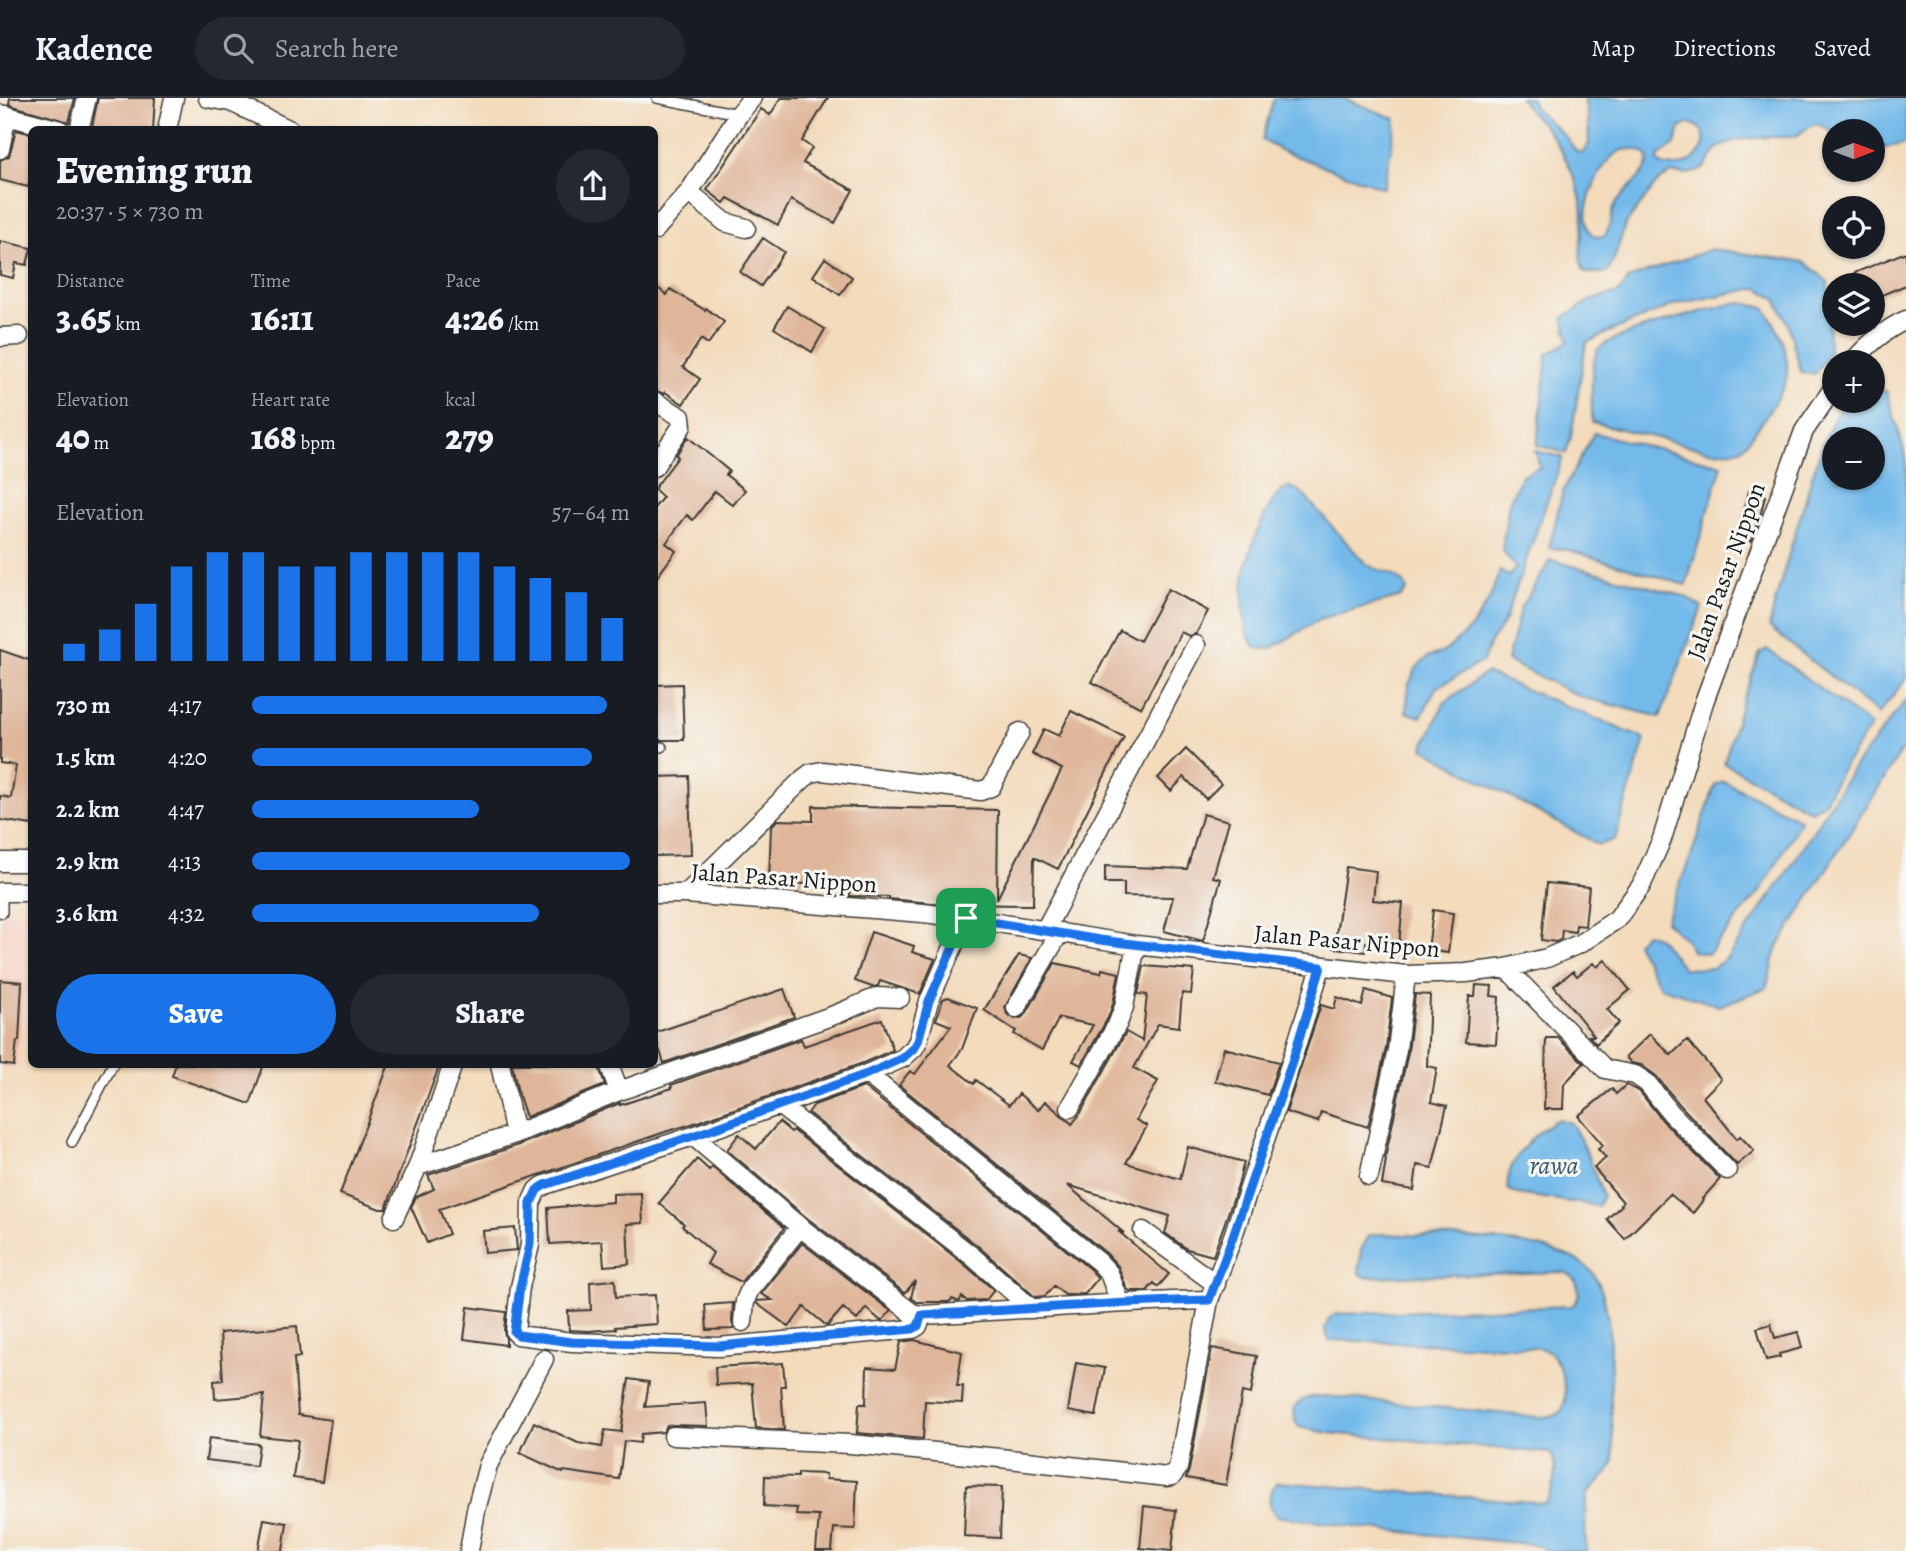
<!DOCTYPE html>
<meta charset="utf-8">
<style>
:root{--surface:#171b24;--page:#242831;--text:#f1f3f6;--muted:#9ea1a6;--line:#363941;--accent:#1a73e8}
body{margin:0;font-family:Alegreya,serif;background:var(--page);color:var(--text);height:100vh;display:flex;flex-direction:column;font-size:26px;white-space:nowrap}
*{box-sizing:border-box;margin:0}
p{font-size:23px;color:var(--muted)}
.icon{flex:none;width:38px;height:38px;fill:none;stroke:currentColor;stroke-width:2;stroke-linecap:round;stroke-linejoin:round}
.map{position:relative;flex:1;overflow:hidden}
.panel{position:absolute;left:28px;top:28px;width:630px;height:942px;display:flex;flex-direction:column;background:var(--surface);border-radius:10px;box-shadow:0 2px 5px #0004}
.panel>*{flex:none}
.needle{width:46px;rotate:89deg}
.tools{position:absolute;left:1822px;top:21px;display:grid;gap:14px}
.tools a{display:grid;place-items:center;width:63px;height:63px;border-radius:50%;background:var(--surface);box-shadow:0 2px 5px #0004;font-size:35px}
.pin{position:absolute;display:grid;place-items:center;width:60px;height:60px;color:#fff;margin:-30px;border-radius:14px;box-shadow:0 4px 10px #0006}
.round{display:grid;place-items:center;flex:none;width:74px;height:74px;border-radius:37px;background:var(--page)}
.summary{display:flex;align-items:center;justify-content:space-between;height:119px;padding:0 28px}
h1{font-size:38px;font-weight:800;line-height:52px}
.figures{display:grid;grid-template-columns:repeat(3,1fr);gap:10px;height:119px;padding:7px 28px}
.figures div{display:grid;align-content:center}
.figures b{font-size:35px;font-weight:800}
.figures small{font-size:19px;font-weight:400}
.figures p{font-size:19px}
.chart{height:196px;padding:14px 28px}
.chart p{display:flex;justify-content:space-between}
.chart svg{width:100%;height:126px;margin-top:7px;stroke:var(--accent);stroke-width:6}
.primary-button{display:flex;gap:14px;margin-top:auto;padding:14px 28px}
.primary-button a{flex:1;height:80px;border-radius:42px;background:var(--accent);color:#fff;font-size:28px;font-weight:800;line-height:80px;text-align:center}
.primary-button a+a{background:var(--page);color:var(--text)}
ul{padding:0 28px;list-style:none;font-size:23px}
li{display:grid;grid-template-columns:112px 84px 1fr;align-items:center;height:52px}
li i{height:18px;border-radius:9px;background:var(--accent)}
header{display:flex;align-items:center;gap:42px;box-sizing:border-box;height:98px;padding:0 35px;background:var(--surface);border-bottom:2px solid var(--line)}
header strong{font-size:33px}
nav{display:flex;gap:38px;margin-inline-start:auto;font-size:24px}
.search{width:490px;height:63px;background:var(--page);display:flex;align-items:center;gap:18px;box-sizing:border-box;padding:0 24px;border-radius:38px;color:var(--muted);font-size:26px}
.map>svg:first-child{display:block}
</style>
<header>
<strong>Kadence</strong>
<div class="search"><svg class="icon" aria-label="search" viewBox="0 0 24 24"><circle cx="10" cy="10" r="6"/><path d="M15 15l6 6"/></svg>Search here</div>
<nav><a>Map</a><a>Directions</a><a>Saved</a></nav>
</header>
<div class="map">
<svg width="1906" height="1453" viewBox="0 0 1906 1453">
<rect width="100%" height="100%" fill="#f6f6f2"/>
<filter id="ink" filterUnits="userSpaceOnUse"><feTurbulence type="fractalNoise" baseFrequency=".0143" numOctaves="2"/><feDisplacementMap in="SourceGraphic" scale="14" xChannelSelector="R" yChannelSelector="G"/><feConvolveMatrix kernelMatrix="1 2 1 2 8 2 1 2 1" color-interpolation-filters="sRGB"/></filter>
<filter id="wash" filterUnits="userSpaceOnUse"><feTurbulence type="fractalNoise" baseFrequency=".00686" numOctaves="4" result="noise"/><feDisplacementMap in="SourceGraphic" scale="28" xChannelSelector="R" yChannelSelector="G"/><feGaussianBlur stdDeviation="1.57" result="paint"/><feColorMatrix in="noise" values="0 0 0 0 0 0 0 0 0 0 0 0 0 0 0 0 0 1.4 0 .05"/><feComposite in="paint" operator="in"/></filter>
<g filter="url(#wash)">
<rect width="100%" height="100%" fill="#f3dbbc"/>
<path fill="#f6d2c4" d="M0,815L31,818V850L19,972L0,970Z"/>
<path fill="#73b9ea" stroke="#486a83" stroke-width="2" fill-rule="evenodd" d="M1274,0H1343L1396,21L1387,73L1383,90L1282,53L1262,42Z
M1520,0H1531L1534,10L1565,38L1577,54H1583L1589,45L1588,20L1584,0H1906V45L1873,53L1872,33H1834V36L1820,27L1814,26L1794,39H1767L1736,42L1718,50L1704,70L1699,73L1688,76L1671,75L1657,85L1625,127L1616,156L1609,172L1604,175H1586C1574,164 1586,125 1582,107C1577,79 1562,50 1545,29C1535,17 1528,15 1520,0ZM1690,25C1727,39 1684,83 1658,64L1659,58L1675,47L1680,30ZM1634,51C1672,60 1623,92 1616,105C1611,116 1611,128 1605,138C1567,147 1594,60 1623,52C1627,51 1631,51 1634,51Z
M1712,151L1805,164L1828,184L1829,255L1815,276L1801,274L1788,226L1776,201L1758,190L1676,206L1613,232L1586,245L1571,339L1566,355L1537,347L1547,256L1569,243L1563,220L1591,202L1618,195L1630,180Z
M1739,204L1765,210C1778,230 1789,252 1787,277C1787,290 1751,340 1741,351L1714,354L1592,324C1592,307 1590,267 1597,253C1605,236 1716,210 1739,204Z
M1873,288L1887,294L1906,359V581L1878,616L1769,529C1779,486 1792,445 1805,403C1815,369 1824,331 1846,303H1872ZM1834,341H1872V380H1834Z
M1594,335L1722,367L1686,487L1565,451L1549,450L1563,393Z
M1535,353L1563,359L1504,524L1490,545L1483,563L1436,590L1421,619L1406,614L1409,586L1417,569L1428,559L1444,554L1471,530L1489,502L1500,473L1509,478L1516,470L1502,452L1509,404L1522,377L1540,369Z
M1290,389L1301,394L1366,466C1379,474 1404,476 1407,492L1401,499L1322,520L1272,550C1267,551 1260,552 1256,549C1240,536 1242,486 1246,469C1251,448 1269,394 1290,389Z
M1551,462L1684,498L1702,509L1660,619L1581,599L1507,563L1521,509Z
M1767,551L1871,628L1840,674L1824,705L1811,713L1724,665L1741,607L1760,555Z
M1486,575L1645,641L1615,741L1599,747L1468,676L1423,650L1444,605Z
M1906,602V650L1901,654L1778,848L1766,890L1719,908L1660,889L1636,845L1646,835L1659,840L1684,871L1713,870L1728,859L1786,776L1853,670Z
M1723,683L1801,722L1762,791L1708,856L1692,853L1686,842L1665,823L1691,758L1715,687Z
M1558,1021L1571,1025L1584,1048L1603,1098L1598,1108L1517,1096L1508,1091C1504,1064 1536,1033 1558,1021Z
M1379,1136C1428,1139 1558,1136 1591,1173C1614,1200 1610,1268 1611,1303C1612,1323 1614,1342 1614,1362C1609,1382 1595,1381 1588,1397C1583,1407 1586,1440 1586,1453H1547L1539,1447L1361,1430L1277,1418C1266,1408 1268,1394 1278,1384L1534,1404L1545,1405C1554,1394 1559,1366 1550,1355L1329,1335L1299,1329L1295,1323L1294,1310C1304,1298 1309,1299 1324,1298L1539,1319C1545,1319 1552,1319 1556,1317C1573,1309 1563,1271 1554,1260C1551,1255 1546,1252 1540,1250L1329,1242L1325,1231L1329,1221L1336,1216L1572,1208C1584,1198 1578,1178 1564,1174L1365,1179L1359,1175L1361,1152L1369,1138Z"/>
<g id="blocks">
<path fill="#dfb69a" d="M10,0H75L69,24L13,8L9,6Z
M98,0H155L153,32H92V29Z
M781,0H828L802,43L812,50L803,65L853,92L835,125L791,102L778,127L728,100L724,105L707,92L761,11L770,17Z
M16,32L32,36V74L28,89L0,82V62L9,58Z
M763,140L784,154L761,188L740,174Z
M0,143L31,150L27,167L16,165L13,180L0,177Z
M1906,154V187L1872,201V187H1858L1854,175Z
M825,160L852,179L840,197L813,178Z
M654,187L667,197L670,191L705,212L706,210L724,224L708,246L701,241L683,269L700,281L683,306L665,294L664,296L654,292Z
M787,208L825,231L812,254L774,230Z
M688,339L729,373L726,377L745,392L733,407L715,393L693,422L687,417L666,445L676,453L654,483V410L663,399L654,391L678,359L676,357Z
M1749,393L1765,398L1760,419L1751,443L1737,440Z
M1168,491L1208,513L1196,536L1189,538L1181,534L1141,610L1092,584L1120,532L1140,543Z
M0,552L32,563V727L0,722V698L11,700L16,667L0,665Z
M682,586L684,642H654V587Z
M1071,613L1124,639L1058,771L1034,759L1033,807L943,806L889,801V799L850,798V788L769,784L771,729L777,722L813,723V708L998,712L997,801L1062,671L1032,656L1044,631L1059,638Z
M1186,651L1221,686L1206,701L1184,679L1171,693L1158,680Z
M689,678L691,757L654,758V679Z
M1203,716L1229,723L1213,779L1221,781L1203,843L1164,833L1173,799L1124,798V785H1105V768L1187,771Z
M1346,769L1376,773L1373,802L1403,805L1399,847L1366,844L1365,854L1334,850Z
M1547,785L1589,789L1585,828L1576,827L1575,834L1562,832L1561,841L1556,844L1541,842Z
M1433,812L1453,815L1448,855L1428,852Z
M871,834L914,848L912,854L935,861L920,896L880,883L878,888L872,889L855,883Z
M1019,857L1032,860L1005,909L1007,916L1015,921L1021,920L1026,916L1055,865L1101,875L1102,871L1119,875L1113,906L1108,920L1081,967L1073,963L1093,927L1059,920L1042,952L1014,936L1016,933L984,912Z
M1605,862L1630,892L1607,911L1619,925L1596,946L1589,938H1594L1554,888L1573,873L1577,878L1593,865L1597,869Z
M1144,868L1194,872L1191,896L1182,895L1179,929L1158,926L1134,970L1158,983L1136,1022L1147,1028L1126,1065L1180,1081L1188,1049L1244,1064L1238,1087L1213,1158L1187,1151L1165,1135L1170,1118L1067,1087L1124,1135L1118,1133L1169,1176L1158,1189L1154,1185L1147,1193H1130L1127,1191L1118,1168L1106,1155L899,987L910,973L915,976L951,928L936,922L943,901L948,899L977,910L962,951L950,967L974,986L976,982L1009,1007L1019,996L1038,1012L1045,1003L1072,1026L1080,1016L1126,934L1142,943L1147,897L1138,896Z
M0,882L22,884L19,943H17L14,968L0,966Z
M1476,887L1492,888L1491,898L1499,899L1496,946L1466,944L1469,898H1475Z
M784,891L794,919L664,965L654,935Z
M1366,892L1392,900L1386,950L1368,1029L1321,1014L1318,1024L1286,1014L1321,907L1334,911L1337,899L1362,908Z
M1415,896L1430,897L1427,968L1437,970L1431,1004L1447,1008L1432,1070L1417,1067L1414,1092L1382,1087L1386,1061L1385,1060L1408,954Z
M882,921L893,952L863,965L689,1027L668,1033L439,1111L449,1136L427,1145L411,1109L416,1099L434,1091L428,1077L519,1047L620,1005V1007L672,990L671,987L801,941L804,948Z
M1650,936L1671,957L1687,942L1721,981L1703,999L1737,1041L1740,1038L1754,1053L1737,1067L1680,1007L1656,978L1641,967L1631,965L1626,959Z
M1546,940H1558L1584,965L1564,986L1563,1011H1544Z
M1224,950L1279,964L1268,997L1215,983Z
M176,966H264L250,1006L172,978Z
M389,966H440L387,1108L386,1111H380L340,1096Z
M512,966H598L605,987L526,1019L518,995Z
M1626,987L1639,993L1663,1023L1720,1081L1702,1101L1703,1102L1693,1115L1670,1096L1625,1141L1607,1121L1622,1107L1621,1106L1623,1104L1594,1070L1606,1060L1598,1051L1603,1047L1578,1018L1612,991L1616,996Z
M864,989L1091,1172L1098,1180L1085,1196L1065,1197L1054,1188L1045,1198L1035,1199L979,1149L808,1015L814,1007Z
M779,1024L791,1034L793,1032L965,1167L994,1192L986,1202L967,1203L962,1199L959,1204L952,1201L949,1204H917L911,1200L915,1183L905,1195L807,1120L727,1052L739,1036L756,1051Z
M697,1061L709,1072L712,1069L784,1130L741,1184L707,1166L713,1155L682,1128L684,1126L659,1105Z
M641,1095L643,1125L627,1126L629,1166L604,1168L602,1143L550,1146L548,1110L613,1104V1096Z
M515,1130L517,1152L485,1155L483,1133Z
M802,1145L891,1213L883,1222L881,1223L866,1210L857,1222L843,1210L827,1228L804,1209L789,1229L756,1205L757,1203L772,1202L761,1196Z
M615,1182L616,1199L655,1197L657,1226L615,1229L616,1231L588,1233L569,1232L568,1213L591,1212L590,1184Z
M733,1205L732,1224L734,1231L707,1232L705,1207Z
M468,1209L506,1214L504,1233L506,1241V1247L464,1241Z
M1771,1226L1775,1240L1798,1234L1802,1250L1779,1256L1780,1259L1766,1262L1757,1230Z
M297,1228L300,1259L294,1260L298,1317L331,1322L322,1384L293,1380L298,1342L260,1338L264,1297L215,1301L214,1283L223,1282L220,1235Z
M914,1242L962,1254L957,1288H963L962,1305L925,1303L923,1341L857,1335L859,1306H866L867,1269L895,1271L901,1244Z
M1212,1250L1257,1258L1251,1296L1242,1294L1226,1387L1186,1380L1189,1372Z
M783,1265L785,1288H781L784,1332L756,1330L752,1285L716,1287L715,1269Z
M1076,1265L1105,1270L1096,1318L1068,1313Z
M629,1281L649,1284L645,1309L706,1305L708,1328L673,1327L667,1328L663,1334L641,1336L640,1345L624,1343L619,1381L564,1373L563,1375L520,1355L534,1324L578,1345L602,1349L605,1332L621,1334Z
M209,1340L259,1346L256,1368L206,1362Z
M798,1375L826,1376V1381L857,1383L855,1431L834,1430L832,1453H816L819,1418L796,1417L797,1410L764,1408L765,1378L798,1379Z
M966,1388L1002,1389L1000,1440L964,1438Z
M1144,1408L1176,1412L1172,1453L1140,1450Z
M264,1421L287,1425L283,1453H258Z"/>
</g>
</g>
<g filter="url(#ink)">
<use href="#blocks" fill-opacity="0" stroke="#3c3934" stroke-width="2"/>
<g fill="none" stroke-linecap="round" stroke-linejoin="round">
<defs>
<path id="lane" d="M657,0L739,16
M654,649H662
M2,815V794
M72,1044L113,966"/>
<path id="street" d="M208,0L231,4L290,32
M0,16L60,32
M79,32L87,0
M167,32L174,0
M0,51L7,17
M689,94L725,124L746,130
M654,133L689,94L739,16L752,0
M0,239L19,238
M1853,264C1866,248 1887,230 1906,222
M654,303L681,319L682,328L654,369
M0,764H32
M0,794H32
M654,796H686L923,815L966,820L1136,847L1406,877L1466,875L1506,870L1547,860L1581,845L1617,821L1641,788L1662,741L1704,604L1804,333L1834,289
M686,796L803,681L811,675L822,673L981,693L991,689L1020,634
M1045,832L1196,547
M1506,870L1605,971L1635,977L1647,985L1671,1015L1727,1072
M1016,910L1060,834
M500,966L515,1036L619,993L837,916L877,899L900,900
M609,966L619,993
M867,976L1099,1164L1109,1175L1120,1204
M779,1007L972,1158L1032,1211
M1070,1010L1118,925L1124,909L1136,847
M693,1038L800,1129L912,1215L922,1217C1018,1212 1113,1204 1209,1202
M418,1068L515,1036
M1369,1078L1397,952L1406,877
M394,1120L418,1068L453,966
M1143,1133L1216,1186
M922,1217L918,1228L913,1231L719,1249L572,1244L518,1237L515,1234L520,1189L530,1147L531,1105L537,1092L545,1087L693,1038L867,976L903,960L914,950L918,943L929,903L966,820
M743,1224L745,1203L750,1191L800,1129
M673,1338L850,1346L1000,1360L1167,1379L1172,1378L1178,1370L1209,1202L1232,1141L1291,964L1321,869
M469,1453L476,1412L488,1367L544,1261"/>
</defs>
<use href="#lane" stroke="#3c3934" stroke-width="12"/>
<use href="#street" stroke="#3c3934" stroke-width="21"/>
<use href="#lane" stroke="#fff" stroke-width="9"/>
<use href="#street" stroke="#fff" stroke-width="18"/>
</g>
</g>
<g fill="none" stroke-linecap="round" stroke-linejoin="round" filter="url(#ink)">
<defs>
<path id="route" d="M966,820L1100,842L1321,869L1292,964L1232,1141L1209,1202C1113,1204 1018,1212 922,1217L918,1228L913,1231L719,1248L572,1244L518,1237L514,1234L520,1189L530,1147L531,1105L537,1092L545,1087L693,1038L867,976L903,960L914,950L918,943L929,903Z"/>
</defs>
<use href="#route" stroke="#fff" stroke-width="14"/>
<use href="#route" stroke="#1a73e8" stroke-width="9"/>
</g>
<g text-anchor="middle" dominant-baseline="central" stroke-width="6" stroke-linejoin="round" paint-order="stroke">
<g font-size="24" fill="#1c1c1c" stroke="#f6f6f2">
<text transform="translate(1726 473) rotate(-70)">Jalan Pasar Nippon</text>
<text transform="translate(784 780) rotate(4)">Jalan Pasar Nippon</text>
<text transform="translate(1347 843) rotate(5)">Jalan Pasar Nippon</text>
</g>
<g font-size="26" font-style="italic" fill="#3f5b6e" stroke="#f6f6f2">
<text x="1554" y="1067">rawa</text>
</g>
</g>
</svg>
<div class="tools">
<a><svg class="needle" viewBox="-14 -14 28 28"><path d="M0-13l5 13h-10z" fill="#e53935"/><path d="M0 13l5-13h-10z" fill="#9ea1a6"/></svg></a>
<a><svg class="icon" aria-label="locate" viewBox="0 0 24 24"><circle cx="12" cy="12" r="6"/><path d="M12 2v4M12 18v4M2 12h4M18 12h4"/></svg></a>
<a><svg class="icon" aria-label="layers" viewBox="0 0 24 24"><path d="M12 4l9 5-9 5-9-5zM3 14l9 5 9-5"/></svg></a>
<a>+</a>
<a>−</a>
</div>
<div class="pin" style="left:966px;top:820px;background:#1e9e55"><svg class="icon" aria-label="arrive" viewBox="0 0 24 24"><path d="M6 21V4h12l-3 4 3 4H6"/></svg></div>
<section class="panel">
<div class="summary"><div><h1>Evening run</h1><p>20:37 · 5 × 730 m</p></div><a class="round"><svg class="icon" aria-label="share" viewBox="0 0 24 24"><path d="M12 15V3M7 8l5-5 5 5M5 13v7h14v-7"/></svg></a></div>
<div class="figures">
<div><p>Distance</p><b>3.65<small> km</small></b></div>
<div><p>Time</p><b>16:11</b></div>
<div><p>Pace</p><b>4:26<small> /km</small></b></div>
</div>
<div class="figures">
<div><p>Elevation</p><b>40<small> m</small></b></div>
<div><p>Heart rate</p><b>168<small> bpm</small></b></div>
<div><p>kcal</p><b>279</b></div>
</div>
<div class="chart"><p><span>Elevation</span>57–64 m</p>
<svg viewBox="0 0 160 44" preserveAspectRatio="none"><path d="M5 44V38M15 44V33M25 44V24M35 44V11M45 44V6M55 44V6M65 44V11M75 44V11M85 44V6M95 44V6M105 44V6M115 44V6M125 44V11M135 44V15M145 44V20M155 44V29"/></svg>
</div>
<ul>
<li><b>730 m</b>4:17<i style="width:94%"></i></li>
<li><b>1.5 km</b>4:20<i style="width:90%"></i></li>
<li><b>2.2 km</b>4:47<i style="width:60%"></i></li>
<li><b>2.9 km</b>4:13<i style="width:100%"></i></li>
<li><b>3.6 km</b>4:32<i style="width:76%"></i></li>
</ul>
<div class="primary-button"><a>Save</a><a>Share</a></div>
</section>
</div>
